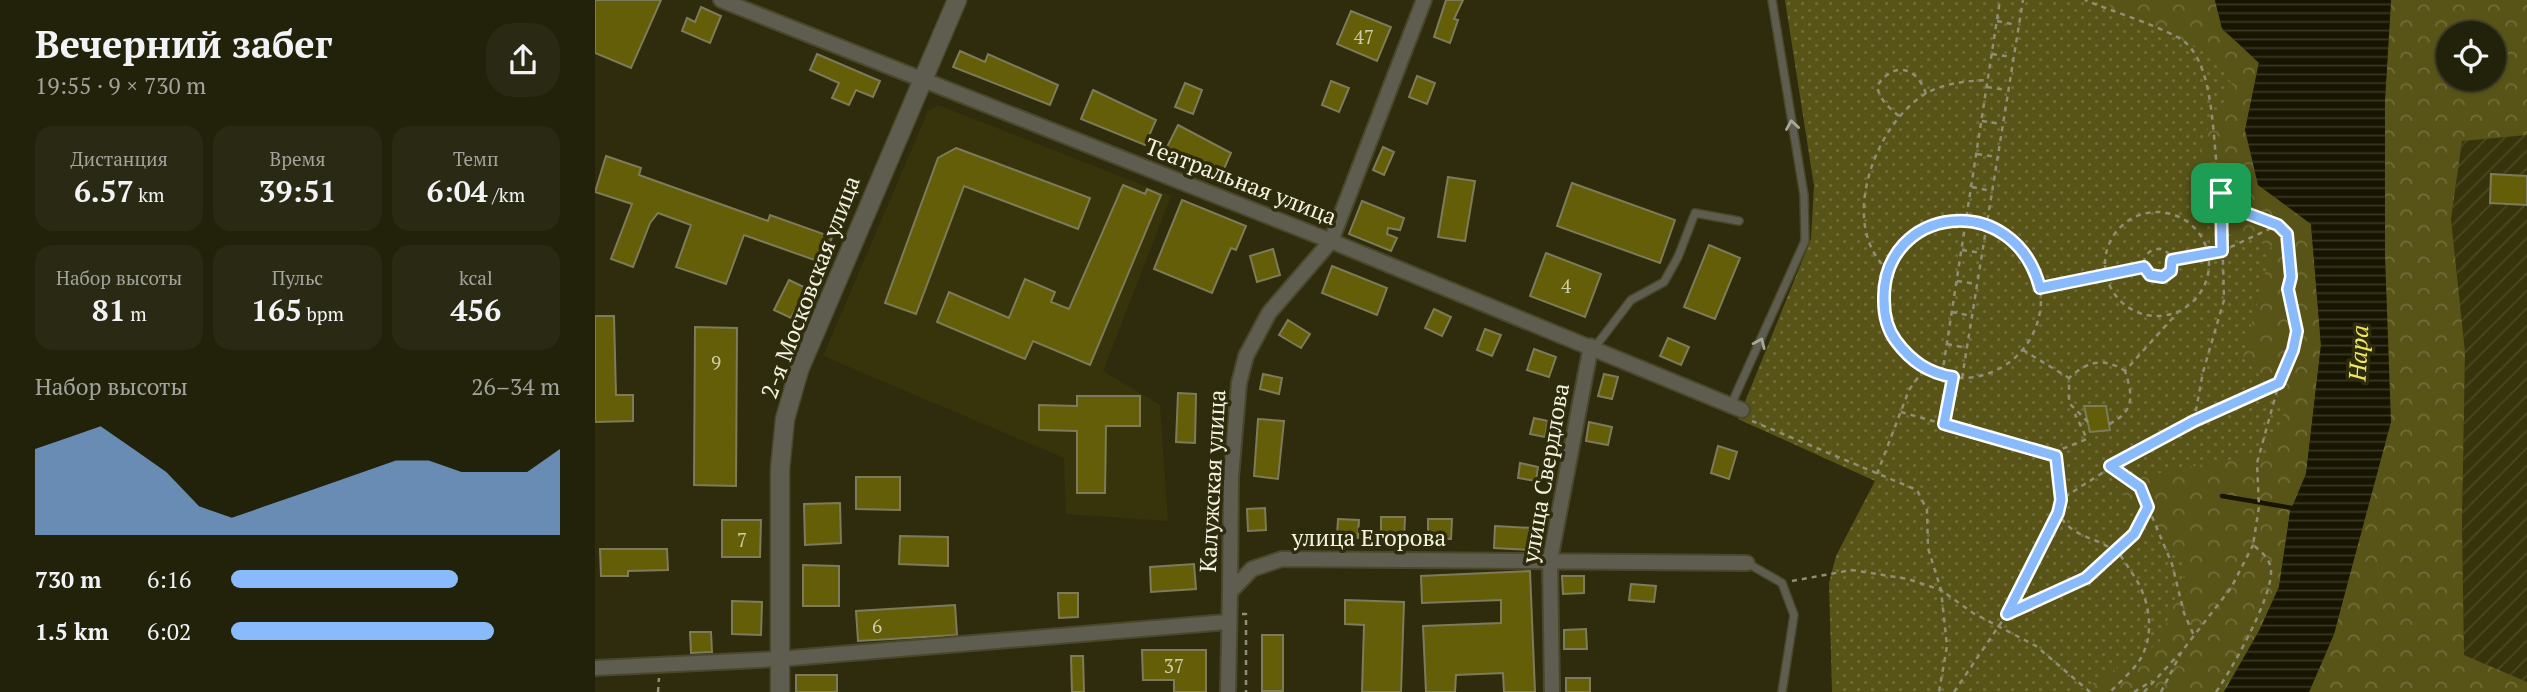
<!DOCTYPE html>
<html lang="ru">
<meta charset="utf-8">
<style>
:root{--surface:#22210a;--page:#2a2913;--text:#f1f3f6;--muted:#a2a39c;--line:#3f3e2b;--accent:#88bafc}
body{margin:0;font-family:"PT Serif",serif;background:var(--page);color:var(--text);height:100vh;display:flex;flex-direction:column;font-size:26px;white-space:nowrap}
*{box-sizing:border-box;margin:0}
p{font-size:23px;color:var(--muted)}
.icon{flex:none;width:38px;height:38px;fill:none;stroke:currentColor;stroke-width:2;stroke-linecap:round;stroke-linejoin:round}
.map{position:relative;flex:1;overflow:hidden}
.details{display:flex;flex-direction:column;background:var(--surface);width:595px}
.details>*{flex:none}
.controls{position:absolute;left:1841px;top:21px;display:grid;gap:14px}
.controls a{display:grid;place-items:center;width:70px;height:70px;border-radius:50%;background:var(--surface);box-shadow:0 2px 5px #0004,0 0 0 2px var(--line);font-size:35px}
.pin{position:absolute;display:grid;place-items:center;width:60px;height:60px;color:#fff;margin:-30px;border-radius:14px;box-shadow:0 4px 10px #0006}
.round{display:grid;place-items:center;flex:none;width:74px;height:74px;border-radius:28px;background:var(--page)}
.summary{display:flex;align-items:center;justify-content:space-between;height:119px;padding:0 35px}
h1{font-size:38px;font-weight:600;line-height:52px}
.stats{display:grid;grid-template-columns:repeat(3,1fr);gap:10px;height:119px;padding:7px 35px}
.stats div{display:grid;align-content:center;border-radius:18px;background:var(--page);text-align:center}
.stats b{font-size:30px;font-weight:600}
.stats small{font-size:19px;font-weight:400}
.stats p{font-size:19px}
.chart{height:196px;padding:14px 35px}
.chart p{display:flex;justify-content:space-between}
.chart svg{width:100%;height:126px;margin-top:7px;fill:var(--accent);opacity:.7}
ul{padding:0 35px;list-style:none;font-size:23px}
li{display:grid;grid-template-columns:112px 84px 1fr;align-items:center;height:52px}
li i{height:18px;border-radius:9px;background:var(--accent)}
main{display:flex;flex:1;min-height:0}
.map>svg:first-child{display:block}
</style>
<main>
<section class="details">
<div class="summary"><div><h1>Вечерний забег</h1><p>19:55 · 9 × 730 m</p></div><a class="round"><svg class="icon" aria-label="share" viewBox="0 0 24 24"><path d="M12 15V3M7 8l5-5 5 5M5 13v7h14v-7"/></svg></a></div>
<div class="stats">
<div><p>Дистанция</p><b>6.57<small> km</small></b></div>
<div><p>Время</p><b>39:51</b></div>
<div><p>Темп</p><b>6:04<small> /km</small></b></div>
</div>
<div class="stats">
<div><p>Набор высоты</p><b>81<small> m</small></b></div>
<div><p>Пульс</p><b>165<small> bpm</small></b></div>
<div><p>kcal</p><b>456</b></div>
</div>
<div class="chart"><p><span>Набор высоты</span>26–34 m</p>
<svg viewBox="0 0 160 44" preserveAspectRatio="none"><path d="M0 44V14L10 10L20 6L30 14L40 22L50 34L60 38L70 34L80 30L90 26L100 22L110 18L120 18L130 22L140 22L150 22L160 14V44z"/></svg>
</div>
<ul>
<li><b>730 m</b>6:16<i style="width:69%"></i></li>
<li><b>1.5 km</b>6:02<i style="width:80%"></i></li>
</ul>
</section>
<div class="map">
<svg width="1932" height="692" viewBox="0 0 1932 692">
<defs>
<pattern id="industrial-furrows" width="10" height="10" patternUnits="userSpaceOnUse" patternTransform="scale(1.75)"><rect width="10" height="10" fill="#37340b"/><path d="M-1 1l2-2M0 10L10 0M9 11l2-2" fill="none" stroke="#4b4822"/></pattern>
<pattern id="grass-dots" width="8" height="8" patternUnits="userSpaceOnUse" patternTransform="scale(1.75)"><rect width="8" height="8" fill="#585418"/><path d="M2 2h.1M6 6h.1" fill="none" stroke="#706d39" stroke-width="1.8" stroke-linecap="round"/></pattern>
<pattern id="forest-crowns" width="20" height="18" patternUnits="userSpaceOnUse" patternTransform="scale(1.75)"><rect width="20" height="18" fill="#585418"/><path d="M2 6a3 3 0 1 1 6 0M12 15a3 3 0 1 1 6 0" fill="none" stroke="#706d39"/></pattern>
<pattern id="water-rules" width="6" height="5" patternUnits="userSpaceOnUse" patternTransform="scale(1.75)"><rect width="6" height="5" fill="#171400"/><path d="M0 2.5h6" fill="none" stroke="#393725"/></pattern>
</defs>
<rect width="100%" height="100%" fill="#2e2c0d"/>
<path fill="#37340b" d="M343,105L576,196L508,371L565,405L573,521L471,514L469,458L228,356L333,111Z"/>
<path fill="url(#industrial-furrows)" d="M1932,135V682L1869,656L1867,524L1870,352L1856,219L1867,140Z"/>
<path fill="url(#grass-dots)" d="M1190,0H1610L1659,85L1650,130L1726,345L1612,692H1237L1234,583L1241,556L1280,481L1143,419L1216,239L1219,186Z"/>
<path fill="url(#forest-crowns)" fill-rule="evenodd" d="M1513,0H1620L1627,29L1664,62L1650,130L1663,184L1716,224L1726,345L1711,474L1695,512L1684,587L1664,631L1629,692H1483L1564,643L1592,567L1552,530L1520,484L1582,469L1672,453L1692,406L1648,357L1677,246L1627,232L1600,190L1607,139L1638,86L1618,53L1519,14Z
M1796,0H1932V135L1867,141L1856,219L1870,352L1867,524L1869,655L1932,682V692H1714L1739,634L1765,532L1790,255V99ZM1853,33H1899V79H1853Z"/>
<path fill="url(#water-rules)" d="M1620,0H1796L1790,99V255L1796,422L1739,634L1714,692H1629L1664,631L1684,587L1695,512L1711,474L1726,345L1716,224L1663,185L1650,130L1664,63L1627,28Z"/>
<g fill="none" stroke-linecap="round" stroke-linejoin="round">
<path stroke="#171400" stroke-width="4.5" d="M1627,496L1697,508"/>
</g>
<path fill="#635e07" stroke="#7d7b5a" stroke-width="2" d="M0,0H66L36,68L0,53Z
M851,0H868L859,19L863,20L855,43L839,37Z
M106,7L126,16L115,43L87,31L92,18L100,22Z
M756,11L796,27L782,61L742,44Z
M365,51L390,62L393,54L463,85L455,105L358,67Z
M222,54L285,81L278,97L261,90L254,105L237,98L244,83L215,70Z
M822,76L840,83L832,104L814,97Z
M736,81L754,88L744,112L727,105Z
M590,83L607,90L598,114L580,107Z
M498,90L561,120L550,145L486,119Z
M583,125L636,153L626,176L571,149Z
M788,147L799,152L789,175L778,170Z
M361,148L495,198L483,229L369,186L321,314L290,303L343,158Z
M11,156L46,168L44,175L173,221L175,215L237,237L228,263L149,235L131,284L81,267L96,225L63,213L55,223L38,267L16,259L37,204L0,192Z
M1896,174L1932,176V205L1895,203Z
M853,177L880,181L870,241L843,237Z
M977,183L1080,220L1065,263L962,226Z
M528,185L550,194L552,189L566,195L495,365L438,341L430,359L342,322L354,292L414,318L430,279L460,292L456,302L474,309Z
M587,200L651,226L641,250L636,248L617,293L559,269Z
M767,201L809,218L805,230L793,228L792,234L802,238L796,251L754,234Z
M1114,245L1145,258L1120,319L1089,307Z
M678,249L685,275L662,282L655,256Z
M951,253L1006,274L990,317L935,296Z
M737,266L792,288L782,315L727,293Z
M194,280L211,288L196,318L179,310Z
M839,309L856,317L847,336L830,328Z
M0,316H19L21,395H38V421L0,422Z
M693,320L715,334L706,348L684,335Z
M100,327L142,328L141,486L99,485Z
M890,329L906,335L897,356L882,350Z
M1073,338L1094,347L1086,365L1065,356Z
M939,349L961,357L954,377L932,370Z
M668,374L687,378L684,394L665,389Z
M1009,374L1023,377L1017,399L1003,396Z
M583,393L601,394L600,443L581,442Z
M482,396H545V426H511L510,493H482V431L444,430V405L482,406Z
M1489,406H1511L1515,430L1495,432Z
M939,418L953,421L950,437L935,434Z
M663,419L689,421L683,479L659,476Z
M994,422L1017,427L1013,445L991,441Z
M1123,446L1142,452L1134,479L1116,473Z
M925,463L943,467L941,481L923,478Z
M261,477H305V510L261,509Z
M245,503L246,543L210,545L209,504Z
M670,508L671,530L653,531L652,509Z
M786,517H810L809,538H786Z
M743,519L764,520L763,538L742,536Z
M833,519H857L856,539L833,538Z
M127,520H166L165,557H127Z
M900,526L938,528L937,550L899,548Z
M305,536L353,537V566L304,564Z
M5,549H72L73,570L33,571V576H6Z
M599,564L601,589L556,592L555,567Z
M208,565L244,566V606H208Z
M935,571L940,692H909L908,673L861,675L860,692H831L828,626L906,623V600L827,603L826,576Z
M967,576H989V593L968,594Z
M1036,584L1061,586L1059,602L1034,600Z
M463,593H483V617L464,618Z
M750,600L809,602L806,692H767L769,625L750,624Z
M137,601L167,602L166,635L137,634Z
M360,605L362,635L263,641L261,611Z
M991,629L992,649H969V630Z
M95,632H116L117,652L96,653Z
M667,635H688V691H667Z
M547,650H611V692H579V680H548Z
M476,656H488L489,692H477Z
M201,675H242V692H201Z
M971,678H995V692H971Z"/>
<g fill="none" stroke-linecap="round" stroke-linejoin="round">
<defs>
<path id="service" d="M1000,347L1036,300L1069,282L1083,257L1100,213L1144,221
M1136,405L1210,241L1209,195L1177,0
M1152,563L1187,583L1199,615L1187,692"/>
<path id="minor" d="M126,0L736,241L1147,410
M635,592L636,477L644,383L651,356L674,313L736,241L829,0
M0,668L184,659L632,622
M633,692L635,592L657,569L687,559L1152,563
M957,692L955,560L996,346"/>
<path id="tertiary" d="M185,692V469L190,419L204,370L362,0"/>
</defs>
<use href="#service" stroke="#4a482b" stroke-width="10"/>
<use href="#minor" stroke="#4a482b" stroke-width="18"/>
<use href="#tertiary" stroke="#4a482b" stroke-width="21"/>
<path stroke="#908f76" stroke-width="2.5" stroke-dasharray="5 5" stroke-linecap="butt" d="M1402,21L1421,25
M1397,54L1416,57
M1392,87L1411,90
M1304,116C1293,107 1285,100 1282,86C1299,61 1322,66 1331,94
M1387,121L1406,124
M1382,154L1401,157
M1377,187L1396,191
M1510 264a52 52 0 1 1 104 0a52 52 0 1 1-104 0Z
M1288 299a79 79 0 1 1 158 0a79 79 0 1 1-158 0Z
M1549 263a14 14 0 1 1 28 0a14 14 0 1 1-28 0Z
M1367,250L1387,253
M1577,260L1627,251L1683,225
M1294,271C1242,227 1279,125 1330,94C1349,83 1371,81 1393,80
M1362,281L1382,284
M1445,288L1549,267
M1357,312L1377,316
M1352,344L1372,348
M1428,350L1474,378
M1347,375L1405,0
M1367,378L1428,0
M1306,412L1461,456L1466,500C1535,452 1608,417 1684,383L1698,350L1702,331L1693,289L1696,277L1692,234L1683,225L1646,211L1626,193C1616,152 1623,71 1590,42C1574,29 1513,10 1490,0
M1157,421L1322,490L1332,510L1333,548L1346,590L1378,613L1441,646L1495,692
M1599,421L1608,372L1629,300L1626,194
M1493,422L1474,403V378C1492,361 1509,357 1530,371
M1349,424L1358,377
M1514,424C1540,412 1538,395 1530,371L1583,312
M1461,456L1467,449L1492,439L1480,414
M1282,474L1314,390L1329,369
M1466,500L1463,513C1477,538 1499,536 1520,551C1527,555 1532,566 1537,573C1555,598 1562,637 1542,664C1534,674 1524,683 1515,692
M1553,507L1577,564L1589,613L1600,638
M1197,581L1257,570L1313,579L1346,590L1352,646L1344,692
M1413,613L1463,513
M647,614H651V692
M63,692L64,678
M1359,692L1412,614L1491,578L1539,534L1553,507L1545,487L1515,466
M1539,692L1557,681
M1549,692L1585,653
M1566,692L1587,651L1636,588L1658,545
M1621,692C1637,669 1677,598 1676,571C1676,560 1667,552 1658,545L1664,507L1662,463L1684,383"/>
<use href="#service" stroke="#5e5d4f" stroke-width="7"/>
<use href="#minor" stroke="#5e5d4f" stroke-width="14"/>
<use href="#tertiary" stroke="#5e5d4f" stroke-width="18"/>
</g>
<defs><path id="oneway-chevron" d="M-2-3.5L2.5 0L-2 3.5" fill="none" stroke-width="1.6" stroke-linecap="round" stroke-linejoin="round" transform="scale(1.75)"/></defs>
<g stroke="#a8a898">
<use href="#oneway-chevron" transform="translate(1197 125) rotate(-99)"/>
<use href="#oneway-chevron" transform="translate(1165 343) rotate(-66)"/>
</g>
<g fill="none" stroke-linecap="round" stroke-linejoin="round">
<defs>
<path id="route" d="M1626,193L1646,211L1683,225L1692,234L1696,277L1693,289L1702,331L1698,350L1684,383L1599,421L1515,466L1545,487L1553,507L1539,534L1491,578L1412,614L1463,513L1466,500L1461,456L1349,424L1358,377C1333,373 1316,361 1301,341C1292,329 1289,314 1289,300C1287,206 1419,188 1445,288L1549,267L1555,275L1568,277L1576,271L1577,260L1627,251Z"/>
</defs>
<use href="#route" stroke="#fff" stroke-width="14"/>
<use href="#route" stroke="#88bafc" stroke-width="9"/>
</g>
<g text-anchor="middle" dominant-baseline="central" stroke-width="7" stroke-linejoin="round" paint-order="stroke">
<g font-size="19" fill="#cfceaa">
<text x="769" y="36">47</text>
<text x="971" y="285">4</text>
<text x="121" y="362">9</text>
<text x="147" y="539">7</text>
<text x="282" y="625">6</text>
<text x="579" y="665">37</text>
</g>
<g font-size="23" fill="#f3f3e0" stroke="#2e2c0d">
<text transform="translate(646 181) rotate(21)">Театральная улица</text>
<text transform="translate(215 287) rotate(-69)">2-я Московская улица</text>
<text transform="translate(950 473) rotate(-80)">улица Свердлова</text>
<text transform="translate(617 481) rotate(-87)">Калужская улица</text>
<text x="774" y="537">улица Егорова</text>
</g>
<g font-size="24" font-style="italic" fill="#efe663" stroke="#2e2c0d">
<text transform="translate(1763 353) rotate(-87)">Нара</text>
</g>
</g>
</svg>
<div class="controls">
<a><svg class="icon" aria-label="locate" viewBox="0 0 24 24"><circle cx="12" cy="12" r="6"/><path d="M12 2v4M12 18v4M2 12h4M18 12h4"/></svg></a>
</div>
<div class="pin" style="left:1626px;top:193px;background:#1e9e55"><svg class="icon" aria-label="arrive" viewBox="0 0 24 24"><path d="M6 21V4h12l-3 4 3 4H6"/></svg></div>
</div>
</main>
